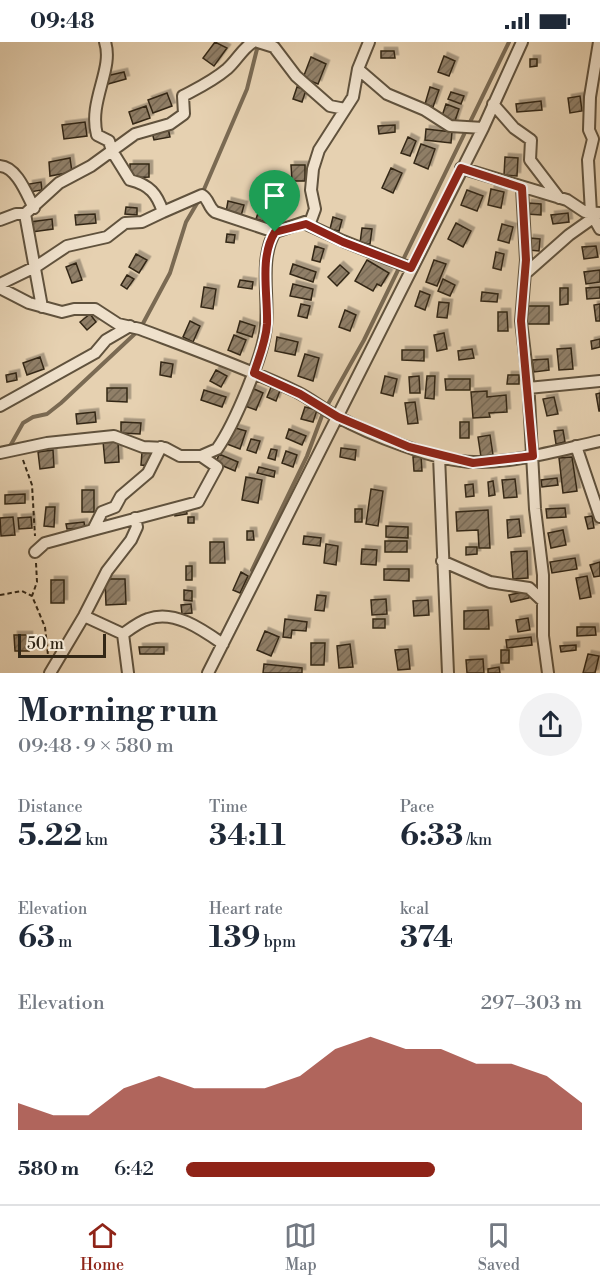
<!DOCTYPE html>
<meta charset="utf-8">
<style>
:root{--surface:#fff;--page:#f2f2f3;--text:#1f2937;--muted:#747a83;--line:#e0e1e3;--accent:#8f2418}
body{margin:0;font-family:"Libre Bodoni",serif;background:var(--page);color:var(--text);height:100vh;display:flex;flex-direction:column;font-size:22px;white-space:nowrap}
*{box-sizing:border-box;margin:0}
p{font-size:20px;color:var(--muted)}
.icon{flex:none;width:33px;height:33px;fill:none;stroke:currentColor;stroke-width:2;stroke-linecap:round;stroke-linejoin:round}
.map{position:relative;height:631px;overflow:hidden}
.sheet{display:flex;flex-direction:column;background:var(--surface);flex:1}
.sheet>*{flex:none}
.scale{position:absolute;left:18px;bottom:15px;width:88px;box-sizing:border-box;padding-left:6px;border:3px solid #332716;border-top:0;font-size:16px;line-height:21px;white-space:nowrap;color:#332716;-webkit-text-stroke:4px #efe1cc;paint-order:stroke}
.pin{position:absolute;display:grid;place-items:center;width:51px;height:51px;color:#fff;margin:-62px -26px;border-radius:50% 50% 50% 0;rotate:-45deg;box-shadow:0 0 6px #0007}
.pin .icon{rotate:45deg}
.round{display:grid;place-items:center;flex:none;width:63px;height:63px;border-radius:32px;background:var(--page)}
.summary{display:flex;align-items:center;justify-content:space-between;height:102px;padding:0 18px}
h1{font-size:33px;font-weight:800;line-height:45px}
.figures{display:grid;grid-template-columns:repeat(3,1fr);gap:9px;height:102px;padding:6px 18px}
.figures div{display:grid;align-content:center}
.figures b{font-size:30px;font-weight:800}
.figures small{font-size:16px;font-weight:400}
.figures p{font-size:16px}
.chart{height:168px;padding:12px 18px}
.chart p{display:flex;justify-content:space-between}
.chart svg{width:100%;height:108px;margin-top:6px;fill:var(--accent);opacity:.7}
ul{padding:0 18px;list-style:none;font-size:20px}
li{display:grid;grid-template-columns:96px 72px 1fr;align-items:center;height:45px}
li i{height:15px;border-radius:8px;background:var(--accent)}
.status{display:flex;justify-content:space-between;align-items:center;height:42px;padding:0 30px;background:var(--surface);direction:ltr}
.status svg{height:16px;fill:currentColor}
.tabs{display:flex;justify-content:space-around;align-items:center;height:84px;border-top:2px solid var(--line);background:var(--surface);font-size:16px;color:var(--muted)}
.tabs a{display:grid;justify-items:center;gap:3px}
.tabs .current{color:var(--accent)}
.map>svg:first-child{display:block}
</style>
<div class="status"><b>09:48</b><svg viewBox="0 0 49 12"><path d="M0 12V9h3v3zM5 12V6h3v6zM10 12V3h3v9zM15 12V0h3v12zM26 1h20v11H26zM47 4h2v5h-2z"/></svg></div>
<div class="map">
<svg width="600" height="631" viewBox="0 0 600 631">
<defs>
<pattern id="building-hatch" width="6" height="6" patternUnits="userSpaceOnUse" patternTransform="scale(1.5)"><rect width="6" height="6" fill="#907f67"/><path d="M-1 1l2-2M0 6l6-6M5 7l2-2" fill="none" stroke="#766854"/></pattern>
<filter id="shadow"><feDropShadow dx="3.5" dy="-3.5" stdDeviation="0" flood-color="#0004"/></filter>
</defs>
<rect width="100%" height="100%" fill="#e6d1b1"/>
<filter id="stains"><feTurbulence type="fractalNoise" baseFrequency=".00333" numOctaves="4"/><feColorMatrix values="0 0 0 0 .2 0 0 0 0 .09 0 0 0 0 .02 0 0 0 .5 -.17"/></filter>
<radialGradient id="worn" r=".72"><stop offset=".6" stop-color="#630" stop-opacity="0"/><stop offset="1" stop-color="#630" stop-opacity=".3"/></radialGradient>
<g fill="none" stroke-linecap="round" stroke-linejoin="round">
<path stroke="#7a6a53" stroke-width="4" d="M202,152L247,47L257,7L262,5
M9,406L23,381L33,375L47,372L61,361L140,287L170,231L186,180L199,158
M252,528L307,414L323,371L364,298L509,0"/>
</g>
<path fill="url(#building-hatch)" stroke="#332716" stroke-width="1.5" filter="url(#shadow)" d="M215,0L227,6L214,24L203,16Z
M381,9H394L395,16H381Z
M444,14L455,19L449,34L438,30Z
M311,15L326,22L318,42L303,36Z
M530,17H537V24L530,25Z
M124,30L126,37L108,42L106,34Z
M297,45L306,48L302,60L293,57Z
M430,45L439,48L433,65L425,62Z
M451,50L464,54L461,62L448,57Z
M167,51L172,64L153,71L148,58Z
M580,54L582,69L570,71L568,56Z
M541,59L542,68L517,70L516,62Z
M446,62L459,67L454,82L441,77Z
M146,64L150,76L133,82L129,70Z
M85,80L87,94L64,97L62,83Z
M395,83V90L379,92L378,84Z
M168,86L170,95L154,98L152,90Z
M426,87L452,90L451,101L425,98Z
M408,95L416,99L410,114L401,111Z
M421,102L435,107L428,127L414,121Z
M505,115L518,116L517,134L504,133Z
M70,116L72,130L50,134L49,120Z
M130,122H149V135L130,136Z
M291,123H305V139H292Z
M391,126L402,131L393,151L382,146Z
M41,140L42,148L30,150L29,142Z
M491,147L504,150L501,166L488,163Z
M467,148L483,154L477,169L461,163Z
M228,159L244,163L241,174L226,170Z
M528,161L541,162V173L527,172Z
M126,165L137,166V173L125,172Z
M259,168L275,172L272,182L256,177Z
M568,171L569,180L553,182L551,173Z
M95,172L96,181L76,183L75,173Z
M333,175L342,178L339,189L330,187Z
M52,177L53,187L32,190L30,180Z
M456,181L471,189L463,205L448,197Z
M502,182L513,185L509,201L498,198Z
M362,186L372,187L370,202L360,201Z
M227,192L235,193L234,201L226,200Z
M530,196L540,197L539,209L529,208Z
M315,204L324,207L320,220L312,218Z
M596,204L598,215L584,217L582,205Z
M496,210L504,212L501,228L493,226Z
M136,212L147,218L139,231L129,225Z
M367,218L389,231L381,244L377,242L373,249L355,239Z
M434,218L446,222L437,244L426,240Z
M76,221L82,238L72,241L66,225Z
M293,222L316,230L313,240L290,232Z
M340,223L349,231L337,244L328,235Z
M600,228V240L586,242L584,230Z
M127,233L134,237L127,247L121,243Z
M443,237L455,243L450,254L438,249Z
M240,238L253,240L252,247L238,245Z
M293,242L313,247L311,258L290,254Z
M204,245L216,247L213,267L201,265Z
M600,245V256L587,257L586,246Z
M560,246H568V262L560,263Z
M420,249L430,253L425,268L415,264Z
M482,250L498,252L497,260L481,259Z
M439,260L449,261L447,276L437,275Z
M301,262L310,264L307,276L298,274Z
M600,262V279H596L594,263Z
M527,264H549V282H527Z
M345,268L356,273L350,289L339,285Z
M498,270H507L508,289H498Z
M90,272L96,280L87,288L80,280Z
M190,279L200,284L193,300L183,295Z
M240,279L255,284L252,295L237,290Z
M444,291L447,307L437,309L434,293Z
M234,293L246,298L240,313L228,308Z
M277,295L298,300L295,313L275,309Z
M600,297V305L592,307L591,299Z
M571,306L573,327L559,328L557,307Z
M472,307L474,316L459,318L458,309Z
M402,308H424V319L402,318Z
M305,312L319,316L313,339L298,334Z
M40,315L44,327L27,333L23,321Z
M548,317L549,328L534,330L532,318Z
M161,320L173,322L171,335L160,333Z
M216,328L227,334L221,345L210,339Z
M16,331L17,338L7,340L6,333Z
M508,333H519V342H507Z
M385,334L397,337L393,354L381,351Z
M419,334L420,351H410L409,335Z
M427,334H435L434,357L425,356Z
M445,337H470V348H446Z
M272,343L281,346L276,359L267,355Z
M107,346H127V360L107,359Z
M252,346L263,351L256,368L245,364Z
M204,348L226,355L222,365L201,358Z
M487,349V355L506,353L507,370L489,371L490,375L473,376L471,350Z
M600,351V369H599L596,352Z
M554,355L558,372L547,374L543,357Z
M415,360L418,381L408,382L405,361Z
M305,365L317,368L313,380L301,377Z
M95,370L96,380L77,382L76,372Z
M121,380L141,381L140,392L121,391Z
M460,380H469V396H460Z
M232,385L246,389L240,407L227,402Z
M289,387L306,394L302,403L286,396Z
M563,388L565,400L556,402L554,389Z
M490,393L493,413L481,415L478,395Z
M251,397L260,399L256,411L247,408Z
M103,399H118L119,420L105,421Z
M341,406L356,408L355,418L340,415Z
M271,407L277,408L275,418L268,416Z
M53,408L54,425L40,427L38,410Z
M286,409L297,413L293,425L282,421Z
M142,410L151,411L150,424L141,423Z
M219,412L238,420L235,429L216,421Z
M421,414L422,429H414L413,415Z
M572,415L577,449L563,451L559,416Z
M259,425L275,429L274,435L257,431Z
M246,435L262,438L258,461L242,458Z
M557,436L558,443L542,445L541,438Z
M515,437L517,455L504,456L502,438Z
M493,439L495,453L489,454L488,440Z
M473,442L474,454L466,455L465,443Z
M371,447L383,449L378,484L366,482Z
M82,448H94V470H82Z
M25,452V461L5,462V453Z
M46,465H55L54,485L44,484Z
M186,466L187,472L175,474L174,468Z
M565,466L566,475L547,476L546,467Z
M355,467H362V480H355Z
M488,468L490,506H479L478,488L457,489L456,470Z
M592,474L594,486L588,487L585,475Z
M13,475L15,493L1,494L0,476Z
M31,475L32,486L19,487L18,476Z
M188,475H194V481H188Z
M519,477L521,494L508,496L507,478Z
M84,480L85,486L67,487L66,482Z
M386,484L408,485V496L386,495Z
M563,488L566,503L551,506L548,491Z
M247,489H253L254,498H247Z
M304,494L321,496L320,504L303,502Z
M385,499H407V510H385Z
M210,500H224L225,521H210Z
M326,502L338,504L336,523L324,521Z
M466,505H477V512L466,513Z
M362,507L377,508L376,523L361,522Z
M527,509L528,536L513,537L511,510Z
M575,516L577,527L552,531L550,520Z
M600,520V534L594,535L590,523Z
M186,524H192V538H186Z
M384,527H409V539L384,538Z
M241,530L248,534L240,551L233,548Z
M587,534L591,555L580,557L576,536Z
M105,537H125L126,562L106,563Z
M51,538H64V561H51Z
M184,548L192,549V559L184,558Z
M528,549L529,556L511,560L509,553Z
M317,553L326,554L324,569L315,568Z
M386,557L387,572L372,573L371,558Z
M428,558L429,573L414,574L413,559Z
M191,562L192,571L182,572L181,563Z
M488,568L489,587H464V569Z
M528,576L530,588L518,590L516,578Z
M285,577L307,580L306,589L292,588L291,596L283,595Z
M373,577H385V586H373Z
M577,585H595L596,593L577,594Z
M265,589L279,595L271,614L257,608Z
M14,593H29V609H15Z
M531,595L532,603L507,606L506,598Z
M311,601H325L324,623H311Z
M350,602L353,625L339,626L337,604Z
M576,603V608L561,610L560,604Z
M139,605H164V612H140Z
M408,607L410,627L398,628L395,608Z
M501,608H509V621H501Z
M588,612L599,614L595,631H583Z
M483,617L484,631H467L466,618Z
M264,622L302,626V631H263Z
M499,625L500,631H488V627Z"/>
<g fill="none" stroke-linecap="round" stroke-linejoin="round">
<defs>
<path id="street" d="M105,0C114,27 88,59 97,93L109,99L112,109L130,138C150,143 157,152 163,170L202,153C209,157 208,165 215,170L275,190
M258,0L274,5L296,34L330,64L345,67
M599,0L590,55L589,88L593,97L588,118L591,171L600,187
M358,27L387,52L425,68L450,84L483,86
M493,62L514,86L531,98L530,118L559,156
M0,124C17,125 27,153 34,166
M461,126L567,158L585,170L600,171
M522,146L526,218L521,279L528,338L535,467L543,533V594L548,631
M25,172L42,265
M0,178L16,172H25L59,141L91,124L135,92L170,82L184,72L183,54C198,46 213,39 227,27C237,18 242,7 253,0
M306,182L343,199L411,226
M526,231L569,193L593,176
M0,242L37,224L67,204L107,195L125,181L142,180L163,170
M0,246L29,261L62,270L74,267H95L118,282L140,287C193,307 246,326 297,350C311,357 323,367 336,374C369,392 437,420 474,420C516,421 559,408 600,399
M528,346L600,339
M0,364L95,311L106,298L130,284
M576,404L600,475
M0,411L47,401L114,394L143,405L165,406L180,414H201L217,407C234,383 264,313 266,284C269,255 259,216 275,190L311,178L315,167L311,148L313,127L319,108L353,55L358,27L369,0
M439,414L448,631
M93,488L198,460L217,425L201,414
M35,510L45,501L93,488L102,470L115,465L121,454L148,431L161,405
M442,519L490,540L529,546L543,559
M84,574L123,592C130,587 139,580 148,577C174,567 203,588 223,602
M123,592L128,631
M50,631L84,574L107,529L131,498L137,485L135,476
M208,631L483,86L522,0"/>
</defs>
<use href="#street" stroke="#60523d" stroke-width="14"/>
<path stroke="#332716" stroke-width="2" stroke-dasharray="4.5 3" stroke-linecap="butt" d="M23,418L32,443L35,494
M36,521L37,540L32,554L45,585L48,613
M0,553L22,549L32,554"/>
<use href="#street" stroke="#efe1cc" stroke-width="10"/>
</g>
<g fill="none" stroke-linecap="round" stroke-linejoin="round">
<defs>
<path id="route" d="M461,126L522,146L526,218L521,279L533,414L473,421L409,405L338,375L300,352L254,331C259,315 266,299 267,282C268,253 259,215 275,190L306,182L343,200L411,226Z"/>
</defs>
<use href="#route" stroke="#fff" stroke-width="12"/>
<use href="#route" stroke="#8f2418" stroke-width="8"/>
</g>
<rect width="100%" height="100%" filter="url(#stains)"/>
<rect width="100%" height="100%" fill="url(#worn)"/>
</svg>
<div class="scale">50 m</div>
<div class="pin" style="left:275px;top:190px;background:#1e9e55"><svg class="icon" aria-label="arrive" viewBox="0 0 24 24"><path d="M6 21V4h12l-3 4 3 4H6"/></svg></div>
</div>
<section class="sheet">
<div class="summary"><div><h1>Morning run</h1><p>09:48 · 9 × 580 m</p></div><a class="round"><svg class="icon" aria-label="share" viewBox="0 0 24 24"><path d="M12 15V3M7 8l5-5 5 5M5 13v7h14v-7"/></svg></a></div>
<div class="figures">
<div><p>Distance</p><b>5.22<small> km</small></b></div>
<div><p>Time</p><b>34:11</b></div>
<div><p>Pace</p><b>6:33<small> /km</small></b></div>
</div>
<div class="figures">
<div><p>Elevation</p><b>63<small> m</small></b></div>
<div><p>Heart rate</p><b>139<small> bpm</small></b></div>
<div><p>kcal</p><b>374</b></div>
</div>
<div class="chart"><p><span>Elevation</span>297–303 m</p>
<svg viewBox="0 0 160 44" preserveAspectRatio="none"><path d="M0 44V33L10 38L20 38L30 27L40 22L50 27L60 27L70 27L80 22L90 11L100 6L110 11L120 11L130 17L140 17L150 22L160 33V44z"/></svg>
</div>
<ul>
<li><b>580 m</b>6:42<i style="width:63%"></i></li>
</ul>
</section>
<nav class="tabs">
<a class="current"><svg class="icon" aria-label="home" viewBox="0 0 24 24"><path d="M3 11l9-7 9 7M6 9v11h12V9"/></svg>Home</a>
<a><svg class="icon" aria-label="map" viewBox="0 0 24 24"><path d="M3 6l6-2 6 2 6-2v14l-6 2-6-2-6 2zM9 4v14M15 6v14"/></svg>Map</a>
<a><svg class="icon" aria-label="saved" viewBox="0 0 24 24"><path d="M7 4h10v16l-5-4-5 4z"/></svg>Saved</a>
</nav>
